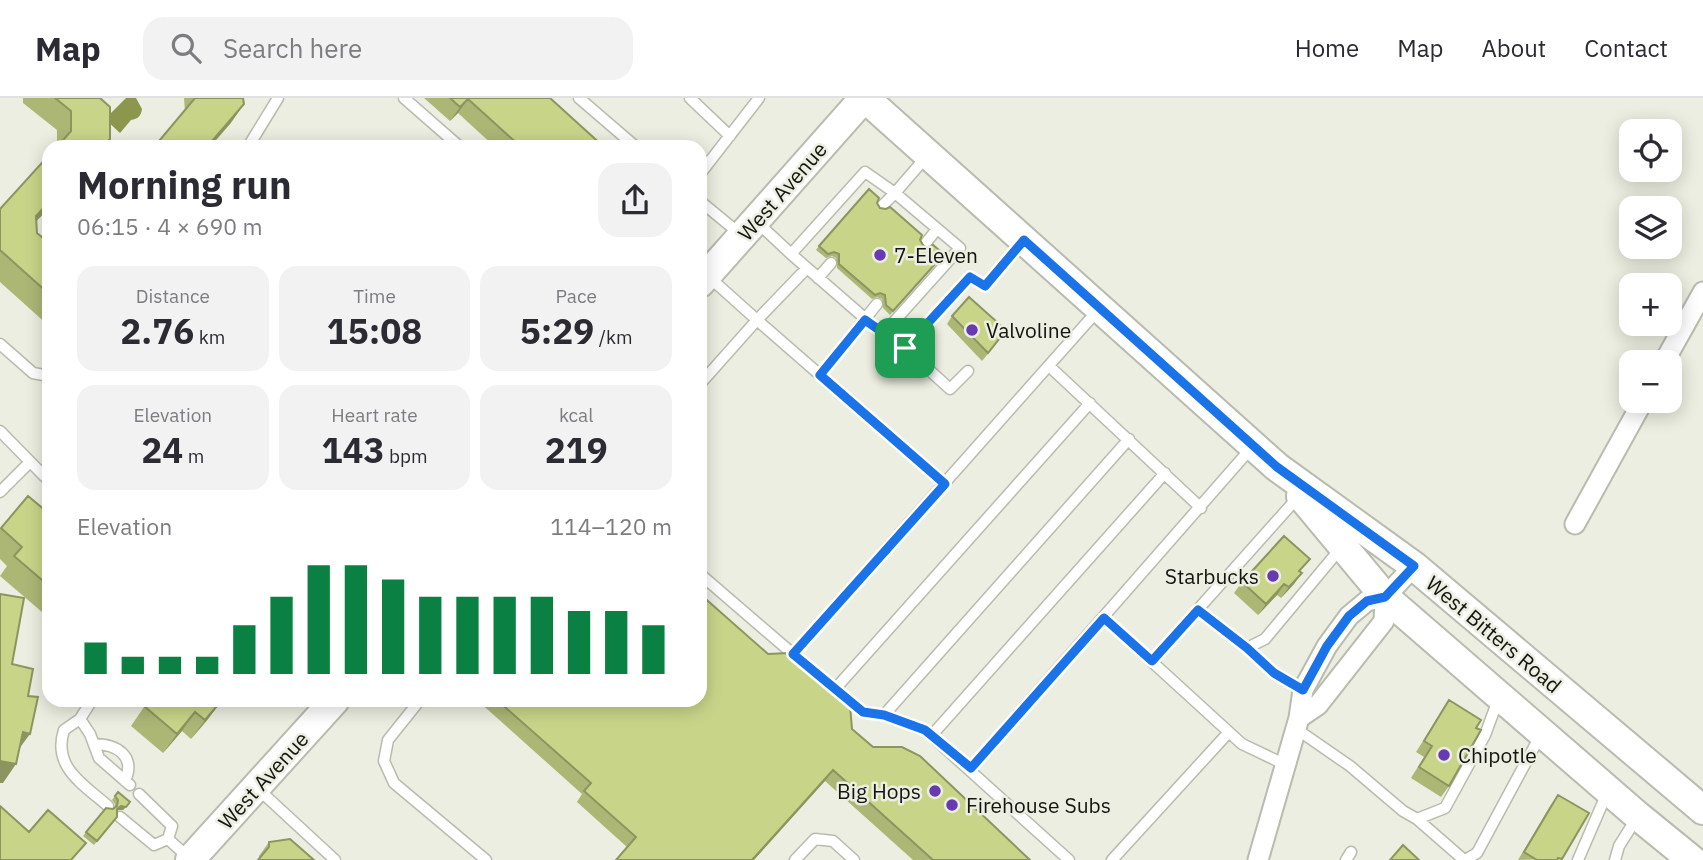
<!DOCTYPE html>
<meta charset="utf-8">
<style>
:root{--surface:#fff;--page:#f2f2f3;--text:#2b2b33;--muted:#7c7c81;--line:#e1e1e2;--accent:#0b8043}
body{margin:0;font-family:"IBM Plex Sans",sans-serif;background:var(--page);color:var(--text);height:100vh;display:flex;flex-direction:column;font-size:26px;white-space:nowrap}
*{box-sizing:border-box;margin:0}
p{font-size:23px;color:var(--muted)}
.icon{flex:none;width:38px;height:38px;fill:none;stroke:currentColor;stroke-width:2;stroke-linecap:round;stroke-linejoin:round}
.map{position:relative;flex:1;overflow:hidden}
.drawer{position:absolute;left:42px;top:42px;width:665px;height:567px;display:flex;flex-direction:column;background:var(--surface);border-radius:21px;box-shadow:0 4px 18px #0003}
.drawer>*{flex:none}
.tools{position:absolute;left:1619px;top:21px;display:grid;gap:14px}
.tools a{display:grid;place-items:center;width:63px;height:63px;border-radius:14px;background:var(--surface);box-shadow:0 4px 18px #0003;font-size:35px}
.pin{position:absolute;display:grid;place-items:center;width:60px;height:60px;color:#fff;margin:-30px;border-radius:14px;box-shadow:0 4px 10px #0006}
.round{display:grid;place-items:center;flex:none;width:74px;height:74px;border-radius:21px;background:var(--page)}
.headline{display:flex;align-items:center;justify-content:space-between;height:119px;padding:0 35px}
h1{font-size:38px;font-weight:700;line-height:52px}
.metrics{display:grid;grid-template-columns:repeat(3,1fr);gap:10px;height:119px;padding:7px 35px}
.metrics div{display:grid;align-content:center;border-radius:18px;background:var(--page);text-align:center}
.metrics b{font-size:35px;font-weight:700}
.metrics small{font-size:19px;font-weight:400}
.metrics p{font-size:19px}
.chart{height:196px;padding:14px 35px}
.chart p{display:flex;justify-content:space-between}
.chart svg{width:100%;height:126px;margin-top:7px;stroke:var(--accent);stroke-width:6}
header{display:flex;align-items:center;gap:42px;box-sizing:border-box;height:98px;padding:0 35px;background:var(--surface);border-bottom:2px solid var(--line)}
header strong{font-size:33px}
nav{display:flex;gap:38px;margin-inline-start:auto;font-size:24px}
.search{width:490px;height:63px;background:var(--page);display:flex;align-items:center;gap:18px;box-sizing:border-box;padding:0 24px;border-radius:21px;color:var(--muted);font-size:26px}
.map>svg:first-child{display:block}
</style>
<header>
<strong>Map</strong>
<div class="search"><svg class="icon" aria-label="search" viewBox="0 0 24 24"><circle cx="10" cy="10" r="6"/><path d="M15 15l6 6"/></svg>Search here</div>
<nav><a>Home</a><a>Map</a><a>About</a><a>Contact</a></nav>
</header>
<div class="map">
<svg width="1703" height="762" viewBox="0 0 1703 762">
<rect width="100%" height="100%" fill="#ebeee0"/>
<path fill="#8c974d" d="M126,0H136L142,11C141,18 138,21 131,22L120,35L105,21Z"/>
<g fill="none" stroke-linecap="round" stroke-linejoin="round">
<defs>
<path id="service" d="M404,0L460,49
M579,0L636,49
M690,0L730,38
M248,49L278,0
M700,76L759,0
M700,103L740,136
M882,108L895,95L960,150L883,236L791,156L865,74L895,95L926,59
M758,125L791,156
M925,146L937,131
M807,170L757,222L945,386
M818,180L831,165
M883,236L905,250
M0,246L33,275L49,278
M1049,268L1201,410
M968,273L950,291L905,250L970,179L985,188L1022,145
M820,277L877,206
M700,286L757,222L709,179
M0,333L49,383
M0,394L29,365
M700,476L793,556L1099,211
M1198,512L1247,550L1265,541L1340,451
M1104,520L1242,646L1286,667
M1247,550L1274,575L1303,592
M793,556L863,614L884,617L925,632L1069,762
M1152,563L1299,398
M836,590L1090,305
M92,602L80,621L64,632C52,669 83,686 108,708
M420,602L388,642L384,663L394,685L486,762
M884,617L1129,341
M80,621L90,636L99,660L130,687
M1295,630L1350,668L1403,713L1417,721L1445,710L1485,637L1498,602
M932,637L1165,375
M94,646C117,646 136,658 125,683
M971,670L1253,348
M257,690L335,762
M139,696L172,728L168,741
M120,719L154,747L168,741
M1417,721L1464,762
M168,741L189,760
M795,762L815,741L833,743L854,762
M1112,762L1229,634
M1346,762L1351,754
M1465,762L1477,755L1540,638
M1578,762L1607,695
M1615,762L1619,748L1636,721"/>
<path id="minor" d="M1664,264L1703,194
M1575,426L1643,303
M1299,620L1318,607L1384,523L1385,499
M1258,762L1299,620L1303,592L1327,548L1349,518L1367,503L1385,499L1414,468"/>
<path id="secondary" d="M865,0L1277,369L1414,468L1703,712
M700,185L864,0
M1301,398L1385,499L1638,718L1692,762
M190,762L335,602"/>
</defs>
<use href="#service" stroke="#b8bbae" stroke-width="13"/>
<use href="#minor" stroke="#b8bbae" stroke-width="23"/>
<use href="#secondary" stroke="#b8bbae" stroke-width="32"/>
<use href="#service" stroke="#fff" stroke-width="10"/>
<use href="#minor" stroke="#fff" stroke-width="19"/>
<use href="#secondary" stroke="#fff" stroke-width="28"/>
</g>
<path fill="#acb776" d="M23,0H100L57,48V32L23,5Z
M184,0H243L244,6L230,26L185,13Z
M424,0H550L604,49H495L458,15L450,23Z
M877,105L880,110L886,111L920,142L923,147L944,156L890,217L883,210L882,201L877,199L872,201L837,170L836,160L832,158L826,160L816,152L819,148Z
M49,110L36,123L37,135L49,145V228L0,184V111Z
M952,218L1001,240L982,263L947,226Z
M28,398L46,413L49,410V520L0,478L7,468L0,461V431Z
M1300,474L1294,486L1281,500L1277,497L1258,517L1234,495L1242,484Z
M136,602H222L208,621L191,641L182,633L163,655L131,628L144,609Z
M477,602H700L852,631L873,649L1030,762H913L825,683L627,749L577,704L582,696Z
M1449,602L1476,630L1449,688L1441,699L1411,680L1424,659L1416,654Z
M118,694L130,704L123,712H118L117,713V719L94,747L83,738L106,710L113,711L114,710L115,706L112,702Z
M1558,697L1562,761L1518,762L1550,708Z
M269,744L314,762L259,761V758Z"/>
<path fill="#8c9560" d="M468,1L458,15L450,23L460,9Z
M244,6L230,26L210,49H207Z
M49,104V110L22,138L36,118Z
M1302,475L1294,486L1281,500L1289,489Z
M1284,486L1277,497L1258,517L1266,506Z
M222,602L208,621L191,641L205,622Z
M195,614L182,633L163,655L177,636Z
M23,634L30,636L16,655Z
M0,663L16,666L3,685H0Z
M833,672L825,683L754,762H752Z
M121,708L126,709L123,712H118L114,715Z"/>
<path fill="#c8d589" stroke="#8c9560" stroke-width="2" d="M55,0H100L110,9V41L102,49H57L71,33V13Z
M195,0H243L244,6L207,49H154Z
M450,0H550L604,49H521L468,1L460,9Z
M49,57V104L36,118L37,135L49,145V196L0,152V111Z
M869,91L879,100L877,105L880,110L886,111L890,109L922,137L920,142L923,147L927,150L933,147L944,156L893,213L886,207L885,197L880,195L875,197L839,166V156L834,154L828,156L819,148Z
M969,199L1006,232L988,255L952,218Z
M28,398L46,413L49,410V488L14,458L22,449L1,430Z
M1284,438L1310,461L1299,473L1302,475L1289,489L1284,486L1266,506L1242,484Z
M0,496L24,500L12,566L33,571L28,598L38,599L30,636L23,634L16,666L0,663Z
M700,496L768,556L789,555L850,607L852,631L873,649H902L920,658L1030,762H933L833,672L752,762H616L636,739L584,693L591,685L497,602H700Z
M150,602H222L205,622L195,614L177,636L144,608Z
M1449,602L1481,622L1476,630L1481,632L1449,688L1419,669L1432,648L1424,643Z
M118,694L130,704L126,709L121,708L117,711V719L97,743L86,734L106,710L113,711L117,708L118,702L115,698Z
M1558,697L1589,715L1562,761L1558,760L1557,762H1537L1524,754Z
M0,708L29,734L48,712L86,745L71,762H0Z
M290,741L314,762H258L269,749V744Z
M1403,747L1419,762H1390Z"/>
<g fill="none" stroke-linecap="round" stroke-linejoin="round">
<defs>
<path id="route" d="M1024,142L1277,369L1414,468L1385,499L1367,503L1349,518L1327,548L1303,592L1274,575L1247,550L1198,512L1152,563L1104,520L971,670L925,632L884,617L863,614L793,556L945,386L820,277L865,222L905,250L970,179L985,188Z"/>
</defs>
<use href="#route" stroke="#fff" stroke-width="14"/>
<use href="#route" stroke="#1a73e8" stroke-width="9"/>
</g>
<g fill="#683ab2" stroke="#ebeee0" stroke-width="2.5">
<circle cx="880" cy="157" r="7"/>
<circle cx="972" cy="232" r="7"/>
<circle cx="1273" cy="478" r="7"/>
<circle cx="1444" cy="657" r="7"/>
<circle cx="935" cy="693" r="7"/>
<circle cx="952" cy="707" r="7"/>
</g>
<g text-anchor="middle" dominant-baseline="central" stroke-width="5" stroke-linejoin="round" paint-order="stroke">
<g font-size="21" fill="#141510" stroke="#ebeee0">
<text transform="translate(782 93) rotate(-49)">West Avenue</text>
<text transform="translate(1494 536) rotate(40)">West Bitters Road</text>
<text transform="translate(263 682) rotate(-48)">West Avenue</text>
</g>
<g font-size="21" fill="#141510" stroke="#ebeee0" text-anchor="start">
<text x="894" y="157">7-Eleven</text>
<text x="986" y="232">Valvoline</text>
<text x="1259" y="478" text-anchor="end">Starbucks</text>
<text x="1458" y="657">Chipotle</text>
<text x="921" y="693" text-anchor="end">Big Hops</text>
<text x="966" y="707">Firehouse Subs</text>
</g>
</g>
</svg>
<div class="tools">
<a><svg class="icon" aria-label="locate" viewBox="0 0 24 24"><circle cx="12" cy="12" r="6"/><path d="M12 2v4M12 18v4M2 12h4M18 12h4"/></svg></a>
<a><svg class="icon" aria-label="layers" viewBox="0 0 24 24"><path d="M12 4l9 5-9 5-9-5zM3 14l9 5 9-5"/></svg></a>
<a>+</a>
<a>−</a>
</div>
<div class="pin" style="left:905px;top:250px;background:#1e9e55"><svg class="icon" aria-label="arrive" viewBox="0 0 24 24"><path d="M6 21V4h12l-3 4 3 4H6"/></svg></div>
<section class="drawer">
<div class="headline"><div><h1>Morning run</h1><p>06:15 · 4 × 690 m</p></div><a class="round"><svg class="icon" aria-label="share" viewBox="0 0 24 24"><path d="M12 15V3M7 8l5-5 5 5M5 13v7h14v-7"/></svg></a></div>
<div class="metrics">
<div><p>Distance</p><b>2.76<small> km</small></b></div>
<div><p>Time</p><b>15:08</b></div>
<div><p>Pace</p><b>5:29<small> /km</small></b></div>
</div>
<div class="metrics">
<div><p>Elevation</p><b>24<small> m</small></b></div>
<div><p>Heart rate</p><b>143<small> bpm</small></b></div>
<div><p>kcal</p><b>219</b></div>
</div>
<div class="chart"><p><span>Elevation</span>114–120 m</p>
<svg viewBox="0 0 160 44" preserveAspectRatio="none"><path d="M5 44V33M15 44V38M25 44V38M35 44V38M45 44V27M55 44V17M65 44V6M75 44V6M85 44V11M95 44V17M105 44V17M115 44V17M125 44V17M135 44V22M145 44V22M155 44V27"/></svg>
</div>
</section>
</div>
